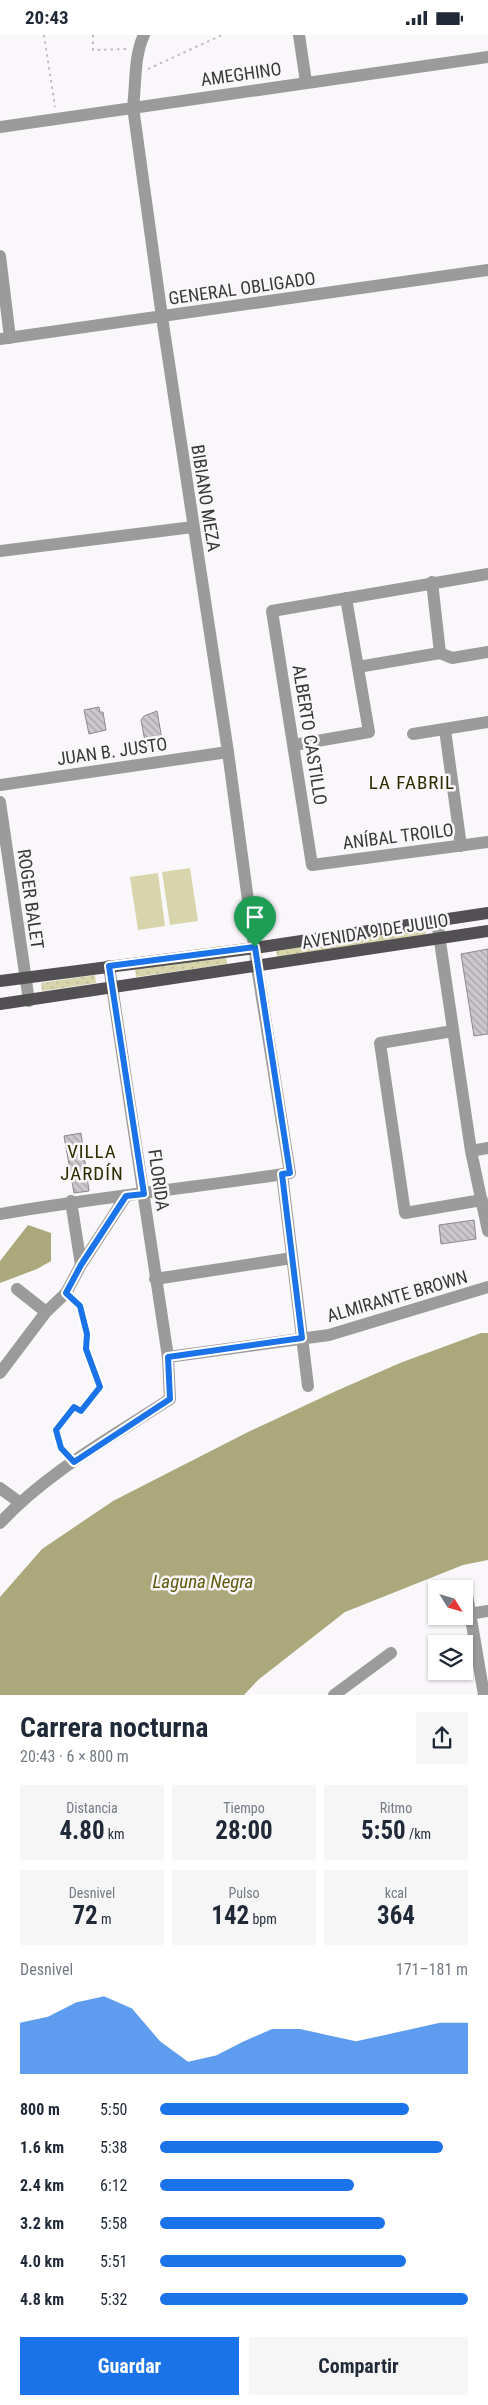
<!DOCTYPE html>
<html lang="es">
<meta charset="utf-8">
<style>
:root{--surface:#fff;--page:#f6f6f7;--text:#1f2937;--muted:#747a83;--accent:#1a73e8}
body{margin:0;font-family:"Roboto Condensed",sans-serif;background:var(--page);color:var(--text);height:100vh;display:flex;flex-direction:column;font-size:19px;white-space:nowrap}
*{box-sizing:border-box;margin:0}
p{font-size:16px;color:var(--muted)}
.icon{flex:none;width:28px;height:28px;fill:none;stroke:currentColor;stroke-width:2;stroke-linecap:round;stroke-linejoin:round}
.map{position:relative;height:1660px;overflow:hidden}
.drawer{display:flex;flex-direction:column;background:var(--surface);flex:1}
.drawer>*{flex:none}
.needle{width:32px;rotate:127deg}
.tools{position:absolute;left:428px;top:1545px;display:grid;gap:10px}
.tools a{display:grid;place-items:center;width:45px;height:45px;border-radius:0px;background:var(--surface);box-shadow:0 1px 4px #0004;font-size:25px}
.pin{position:absolute;display:grid;place-items:center;width:42px;height:42px;color:#fff;margin:-51px -21px;border-radius:50% 50% 50% 0;rotate:-45deg;box-shadow:0 0 5px #0007}
.pin .icon{rotate:45deg}
.round{display:grid;place-items:center;flex:none;width:52px;height:52px;border-radius:0px;background:var(--page)}
.summary{display:flex;align-items:center;justify-content:space-between;height:85px;padding:0 20px}
h1{font-size:28px;font-weight:700;line-height:38px}
.figures{display:grid;grid-template-columns:repeat(3,1fr);gap:8px;height:85px;padding:5px 20px}
.figures div{display:grid;align-content:center;border-radius:0px;background:var(--page);text-align:center}
.figures b{font-size:25px;font-weight:700}
.figures small{font-size:14px;font-weight:400}
.figures p{font-size:14px}
.chart{height:140px;padding:10px 20px}
.chart p{display:flex;justify-content:space-between}
.chart svg{width:100%;height:90px;margin-top:5px;fill:var(--accent);opacity:.7}
.cta{display:flex;gap:10px;margin-top:auto;padding:10px 20px}
.cta a{flex:1;height:58px;border-radius:0px;background:var(--accent);color:#fff;font-size:20px;font-weight:700;line-height:58px;text-align:center}
.cta a+a{background:var(--page);color:var(--text)}
ul{padding:0 20px;list-style:none;font-size:16px}
li{display:grid;grid-template-columns:80px 60px 1fr;align-items:center;height:38px}
li i{height:12px;border-radius:6px;background:var(--accent)}
.status{display:flex;justify-content:space-between;align-items:center;height:35px;padding:0 25px;background:var(--surface);direction:ltr}
.status svg{height:14px;fill:currentColor}
.map>svg:first-child{display:block}
</style>
<div class="status"><b>20:43</b><svg viewBox="0 0 49 12"><path d="M0 12V9h3v3zM5 12V6h3v6zM10 12V3h3v9zM15 12V0h3v12zM26 1h20v11H26zM47 4h2v5h-2z"/></svg></div>
<div class="map">
<svg width="488" height="1660" viewBox="0 0 488 1660">
<defs>
<pattern id="grass-dots" width="8" height="8" patternUnits="userSpaceOnUse" patternTransform="scale(1.25)"><rect width="8" height="8" fill="#d8d5ac"/><path d="M2 2h.1M6 6h.1" fill="none" stroke="#bab895" stroke-width="1.8" stroke-linecap="round"/></pattern>
<pattern id="building-back-hatch" width="6" height="6" patternUnits="userSpaceOnUse" patternTransform="scale(1.25)"><rect width="6" height="6" fill="#cbc8cb"/><path d="M-1 5l2 2M0 0l6 6M5-1l2 2" fill="none" stroke="#a6a3a6"/></pattern>
</defs>
<rect width="100%" height="100%" fill="#f9f7fa"/>
<path fill="url(#grass-dots)" d="M425,892L426,900L277,922L276,914Z
M226,921L227,929L136,942L135,934Z
M95,940L96,948L42,956L41,948Z"/>
<path fill="#d8d5ac" d="M190,833L198,886L170,890L162,837Z
M158,838L165,891L138,895L130,842Z"/>
<path fill="#aba87b" d="M28,1190L51,1198V1226L37,1234L0,1248V1226Z
M481,1298H488V1525L463,1530L345,1577L258,1645L244,1660H0V1562L42,1514L113,1466L248,1397L336,1356L400,1328Z"/>
<path fill="url(#building-back-hatch)" stroke="#8c8a8c" d="M99,672L100,677H103L106,695L89,699L84,675Z
M157,676L163,710L146,712L141,685L144,681Z
M488,914V999L474,1001L461,919Z
M81,1098L89,1156L74,1158L64,1101Z
M474,1185L476,1204L441,1209L439,1190Z"/>
<g fill="none" stroke-linecap="round" stroke-linejoin="round">
<path stroke="#bfbdc0" stroke-width="2" stroke-dasharray="2.5 4" stroke-linecap="butt" d="M44,0L55,72
M93,0V15L127,14
M148,34L222,0
M65,1418L61,1413L55,1395L74,1372L81,1376L100,1351L86,1314L87,1299L80,1271L75,1267"/>
<path stroke="#9c9b9c" stroke-width="12" d="M299,0L306,47
M0,92L488,22
M0,221L10,303
M0,304L488,235
M0,516L193,492
M488,539L272,576L312,830L488,807
M432,547L440,618
M358,632L440,618L452,623L488,617
M445,695L461,811
M413,699L488,687
M294,710L369,697L346,563
M0,750L228,717
M0,767L29,966
M437,886L471,1116L488,1196
M453,996L380,1008L405,1178L482,1165
M471,1116L488,1113
M282,1139L308,1351
M71,1166L81,1230
M0,1179C96,1162 194,1153 290,1138L257,932L228,717L162,282L133,72C136,49 134,20 144,0
M155,1244L292,1223
M17,1254L46,1277
M168,1322L329,1300L488,1252
M0,1338L46,1277L66,1258L81,1230L126,1161
M0,1453L19,1467
M0,1488C47,1437 112,1402 170,1364L168,1322L109,931
M466,1554L484,1660
M469,1579L488,1576
M334,1660L391,1618"/>
<path stroke="#525052" stroke-width="12" d="M0,946L255,913L488,878
M0,969L488,896"/>
</g>
<g fill="none" stroke-linecap="round" stroke-linejoin="round">
<defs>
<path id="route" d="M255,912L290,1138L282,1139L302,1303L168,1322L170,1364L74,1427L61,1413L56,1395L74,1372L81,1376L100,1352L86,1314L87,1299L80,1271L66,1258L81,1230L126,1161L144,1159L109,931Z"/>
</defs>
<use href="#route" stroke="#fff" stroke-width="10"/>
<use href="#route" stroke="#1a73e8" stroke-width="6"/>
</g>
<g text-anchor="middle" dominant-baseline="central" stroke-width="5" stroke-linejoin="round" paint-order="stroke">
<g font-size="18" fill="#393839" stroke="#f9f7fa">
<text transform="translate(241 39) rotate(-8)">AMEGHINO</text>
<text transform="translate(242 253) rotate(-8)">GENERAL OBLIGADO</text>
<text transform="translate(206 463) rotate(81)">BIBIANO MEZA</text>
<text transform="translate(310 700) rotate(81)">ALBERTO CASTILLO</text>
<text transform="translate(112 716) rotate(-8)">JUAN B. JUSTO</text>
<text transform="translate(398 801) rotate(-7)">ANÍBAL TROILO</text>
<text transform="translate(31 864) rotate(82)">ROGER BALET</text>
<text transform="translate(375 896) rotate(-9)">AVENIDA 9 DE JULIO</text>
<text transform="translate(159 1145) rotate(82)">FLORIDA</text>
<text transform="translate(397 1261) rotate(-16)">ALMIRANTE BROWN</text>
</g>
<g font-size="19" letter-spacing="1" fill="#2e2b00" stroke="#f9f7fa">
<text x="412" y="747">LA FABRIL</text>
<text x="92" y="1116">VILLA<tspan x="92" dy="22">JARDÍN</tspan></text>
</g>
<g font-size="19" font-style="italic" fill="#60590d" stroke="#f9f7fa">
<text x="203" y="1546">Laguna Negra</text>
</g>
</g>
</svg>
<div class="tools">
<a><svg class="needle" viewBox="-14 -14 28 28"><path d="M0-13l5 13h-10z" fill="#e53935"/><path d="M0 13l5-13h-10z" fill="#747a83"/></svg></a>
<a><svg class="icon" aria-label="layers" viewBox="0 0 24 24"><path d="M12 4l9 5-9 5-9-5zM3 14l9 5 9-5"/></svg></a>
</div>
<div class="pin" style="left:255px;top:912px;background:#1e9e55"><svg class="icon" aria-label="arrive" viewBox="0 0 24 24"><path d="M6 21V4h12l-3 4 3 4H6"/></svg></div>
</div>
<section class="drawer">
<div class="summary"><div><h1>Carrera nocturna</h1><p>20:43 · 6 × 800 m</p></div><a class="round"><svg class="icon" aria-label="share" viewBox="0 0 24 24"><path d="M12 15V3M7 8l5-5 5 5M5 13v7h14v-7"/></svg></a></div>
<div class="figures">
<div><p>Distancia</p><b>4.80<small> km</small></b></div>
<div><p>Tiempo</p><b>28:00</b></div>
<div><p>Ritmo</p><b>5:50<small> /km</small></b></div>
</div>
<div class="figures">
<div><p>Desnivel</p><b>72<small> m</small></b></div>
<div><p>Pulso</p><b>142<small> bpm</small></b></div>
<div><p>kcal</p><b>364</b></div>
</div>
<div class="chart"><p><span>Desnivel</span>171–181 m</p>
<svg viewBox="0 0 160 44" preserveAspectRatio="none"><path d="M0 44V19L10 16L20 9L30 6L40 12L50 28L60 38L70 35L80 28L90 22L100 22L110 25L120 28L130 25L140 22L150 19L160 19V44z"/></svg>
</div>
<ul>
<li><b>800 m</b>5:50<i style="width:81%"></i></li>
<li><b>1.6 km</b>5:38<i style="width:92%"></i></li>
<li><b>2.4 km</b>6:12<i style="width:63%"></i></li>
<li><b>3.2 km</b>5:58<i style="width:73%"></i></li>
<li><b>4.0 km</b>5:51<i style="width:80%"></i></li>
<li><b>4.8 km</b>5:32<i style="width:100%"></i></li>
</ul>
<div class="cta"><a>Guardar</a><a>Compartir</a></div>
</section>
